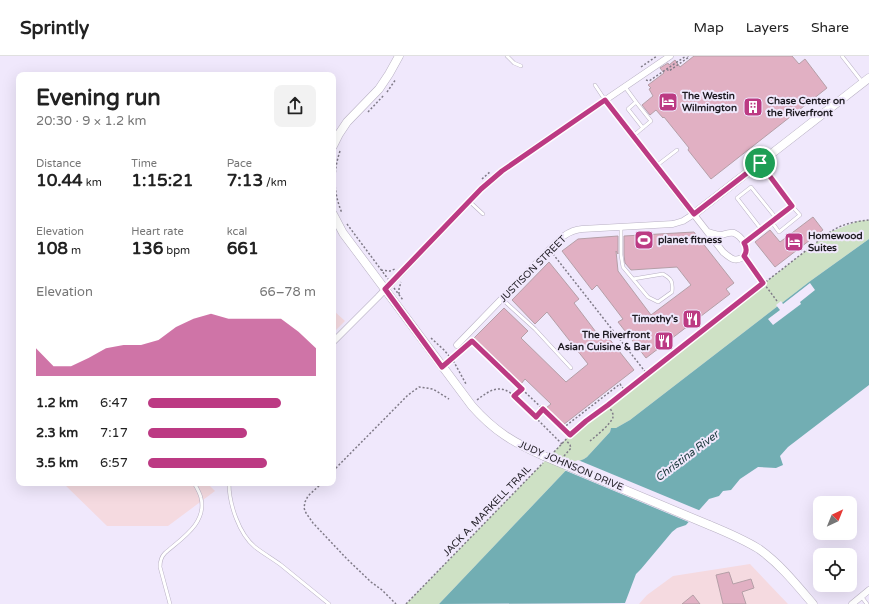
<!DOCTYPE html>
<meta charset="utf-8">
<style>
:root{--surface:#fff;--page:#f2f2f2;--text:#222;--muted:#767676;--line:#e0e0e0;--accent:#bc3a83}
body{margin:0;font-family:"Varela Round",sans-serif;background:var(--page);color:var(--text);height:100vh;display:flex;flex-direction:column;font-size:15px;white-space:nowrap}
*{box-sizing:border-box;margin:0}
p{font-size:13px;color:var(--muted)}
.icon{flex:none;width:22px;height:22px;fill:none;stroke:currentColor;stroke-width:2;stroke-linecap:round;stroke-linejoin:round}
.map{position:relative;flex:1;overflow:hidden}
.panel{position:absolute;left:16px;top:16px;width:320px;height:414px;display:flex;flex-direction:column;background:var(--surface);border-radius:8px;box-shadow:0 4px 16px #0002}
.panel>*{flex:none}
.needle{width:26px;rotate:43deg}
.controls{position:absolute;left:813px;top:440px;display:grid;gap:8px}
.controls a{display:grid;place-items:center;width:44px;height:44px;border-radius:8px;background:var(--surface);box-shadow:0 4px 16px #0002;font-size:20px}
.pin{position:absolute;display:grid;place-items:center;width:34px;height:34px;color:#fff;margin:-17px;border:2px solid #fff;border-radius:50%;box-shadow:0 1px 4px #0007}
.round{display:grid;place-items:center;flex:none;width:42px;height:42px;border-radius:8px;background:var(--page)}
.overview{display:flex;align-items:center;justify-content:space-between;height:68px;padding:0 20px}
h1{font-size:22px;font-weight:700;line-height:30px}
.stats{display:grid;grid-template-columns:repeat(3,1fr);gap:6px;height:68px;padding:4px 20px}
.stats div{display:grid;align-content:center}
.stats b{font-size:17px;font-weight:700}
.stats small{font-size:11px;font-weight:400}
.stats p{font-size:11px}
.chart{height:112px;padding:8px 20px}
.chart p{display:flex;justify-content:space-between}
.chart svg{width:100%;height:72px;margin-top:4px;fill:var(--accent);opacity:.7}
ul{padding:0 20px;list-style:none;font-size:13px}
li{display:grid;grid-template-columns:64px 48px 1fr;align-items:center;height:30px}
li i{height:10px;border-radius:5px;background:var(--accent)}
header{display:flex;align-items:center;gap:24px;box-sizing:border-box;height:56px;padding:0 20px;background:var(--surface);border-bottom:1px solid var(--line)}
header strong{font-size:19px}
nav{display:flex;gap:22px;margin-inline-start:auto;font-size:14px}
.map>svg:first-child{display:block}
</style>
<header>
<strong>Sprintly</strong>
<nav><a>Map</a><a>Layers</a><a>Share</a></nav>
</header>
<div class="map">
<svg width="869" height="548" viewBox="0 0 869 548">
<rect width="100%" height="100%" fill="#f0e8fc"/>
<path fill="#f5dae0" d="M333,254L345,265L333,277Z
M63,427H207L215,435L168,470H107Z
M750,508L788,548H639L647,539L673,520Z"/>
<path fill="#cee1c5" d="M869,164V183L809,226L630,364L616,372H611L610,376L587,401L584,403L572,408L439,548H406L570,379L647,318L830,176L858,165Z"/>
<path fill="#72aeb3" d="M869,183V329L788,391L780,400L783,409L776,412L758,411L740,423L731,434L723,435L719,440L709,443L686,469L677,472L672,476L641,513L636,518L625,547L439,548L572,408L584,403L587,401L610,376L611,372H616L630,364L809,226Z"/>
<path fill="#f0e8fc" d="M810,227L815,234L800,246L801,248L773,269L768,263L780,254L776,249L781,245L783,248Z
M578,404L701,455L691,467L564,414L571,407Z"/>
<path fill="#e1b0c3" stroke="#b59fa7" d="M694,0H792L799,8L805,3L827,32L711,123L688,94L689,92L664,61L663,62L656,54L650,59L642,49L653,40L649,33L651,32L648,29L664,17L660,12L668,7L669,9L675,4L680,11Z
M813,161L823,174L775,211L755,186L770,174L780,186Z
M694,176L734,227L726,233L730,238L646,302L618,266L623,263L597,229L592,234L562,195L578,183L618,180V198L616,195L618,215L651,259L691,229L677,211L631,214L625,207L624,199V180Z
M549,206L579,243L574,247L599,280L604,276L634,314L563,369L546,352L551,348L525,323L521,328L474,282L504,252L528,275L521,282L566,326L588,308L547,256L535,268L512,244Z
M729,516L733,528L751,523L754,532L742,536L746,548H723L716,519Z
M693,539L700,548H682Z"/>
<g fill="none" stroke-linecap="round" stroke-linejoin="round">
<defs>
<path id="service" d="M507,0L514,7L521,10
M842,0L863,27
M595,29L605,44
M625,31L636,46
M633,80L651,65L636,46L628,53L643,72
M656,110L677,94
M469,145L483,158
M771,165L779,176L800,159L792,150
M621,171V199L623,211L648,241L658,246L672,236C673,226 672,223 663,218L633,223
M761,173L737,142L751,131L776,162
M744,187L792,150L760,107
M502,243L535,273L571,312
M183,427L188,428L190,427
M229,427C229,448 239,478 255,491C264,498 273,503 281,509C297,522 313,535 329,548
M861,540L867,548
M170,548L160,511C160,505 161,501 165,497C182,482 207,467 201,442C200,437 197,432 194,427"/>
<path id="minor" d="M605,44L723,196C731,203 737,208 746,198C748,190 741,180 734,177C730,176 725,178 721,179C716,179 712,177 708,176
M333,286L378,241L481,133L502,115L526,98L670,0
M457,289L549,194C558,184 568,174 582,173L673,168L683,165L694,158
M852,548L869,534"/>
<path id="tertiary" d="M333,90L339,78L347,66L379,33L389,18L399,0
M333,158L343,177L472,350C494,375 514,387 544,400
M694,158L869,22
M709,469C726,476 743,483 759,493C780,508 796,528 813,548"/>
</defs>
<use href="#service" stroke="#b8b0c3" stroke-width="4"/>
<use href="#minor" stroke="#b8b0c3" stroke-width="7"/>
<use href="#tertiary" stroke="#b8b0c3" stroke-width="9"/>
<path stroke="#7f7a87" stroke-width="1.5" stroke-dasharray="2 2" stroke-linecap="butt" d="M641,11L657,0
M667,13L669,15L689,1L688,0
M646,24L649,25L686,0
M387,36L396,23
M368,56L384,39
M340,95C333,116 333,136 342,157
M482,123L491,115
M347,168L388,223
M553,198L647,318
M747,205L777,245
M381,214L390,215L395,213
M394,232L403,244
M399,238V233L401,226
M431,282L444,294L454,306L466,328
M470,284L563,372L620,328L625,335
M466,290L472,285
M448,306L460,295
M514,340L521,333
M477,344C490,334 500,327 514,340L562,388
M536,361L543,353
M563,372L570,379
M590,385C595,381 612,367 613,361C614,357 610,353 608,349
M554,396L573,376L587,365L817,186C825,180 834,172 844,169C852,166 861,165 869,164
M564,400L571,392L570,389L566,384
M333,415L408,339L419,331L433,333L449,343
M322,427L308,440L305,446L304,452L306,457L313,467L347,503L371,526L382,534L396,548
M406,548L543,407"/>
<use href="#service" stroke="#fff" stroke-width="3"/>
<use href="#minor" stroke="#fff" stroke-width="6"/>
<use href="#tertiary" stroke="#fff" stroke-width="8"/>
<defs>
<path id="tertiary-bridge" d="M544,400L709,469"/>
</defs>
<use href="#tertiary-bridge" stroke="#b8b0c3" stroke-width="9" stroke-linecap="butt"/>
<use href="#tertiary-bridge" stroke="#fff" stroke-width="8"/>
</g>
<g fill="none" stroke-linecap="round" stroke-linejoin="round">
<defs>
<path id="route" d="M605,44L694,158L760,107L792,150L744,187C747,192 747,196 744,200L763,227L608,349L586,365L570,379L543,353L536,361L514,340L522,333L472,285L442,311L385,233L481,133L502,115Z"/>
</defs>
<use href="#route" stroke="#fff" stroke-width="8"/>
<use href="#route" stroke="#bc3a83" stroke-width="5"/>
</g>
<defs>
<symbol id="hotel-square" viewBox="-11 -11 22 22"><rect x="-9" y="-9" width="18" height="18" rx="4" fill="#bc3a83" stroke="#f0e8fc"/><path d="M-6-4.5h1.5V1H6V5H4.5V3h-9V5H-6ZM-4 0a1.8 1.8 0 1 1 3.6 0ZM.5 0V-2.5h3Q6-2.5 6 0Z" fill="#fff"/></symbol>
<symbol id="building-square" viewBox="-11 -11 22 22"><rect x="-9" y="-9" width="18" height="18" rx="4" fill="#bc3a83" stroke="#f0e8fc"/><path d="M-4-6H4V6H1V3H-1V6H-4ZM-2.5-4.3h1.7v1.8h-1.7ZM.8-4.3h1.7v1.8H.8ZM-2.5-1h1.7V.8h-1.7ZM.8-1h1.7V.8H.8Z" fill="#fff"/></symbol>
<symbol id="stadium-square" viewBox="-11 -11 22 22"><rect x="-9" y="-9" width="18" height="18" rx="4" fill="#bc3a83" stroke="#f0e8fc"/><path d="M0-5a6.5 5 0 1 0 0 10a6.5 5 0 1 0 0-10ZM-3.5-1.8h7v3.6h-7Z" fill="#fff"/></symbol>
<symbol id="restaurant-square" viewBox="-11 -11 22 22"><rect x="-9" y="-9" width="18" height="18" rx="4" fill="#bc3a83" stroke="#f0e8fc"/><path d="M-5-6h1v4h1v-4h1v4h1v-4h1v5L-1.5 .5V6h-2V.5L-5-1ZM5-6V6H3V1.5H1.5Q1.5-4 5-6Z" fill="#fff"/></symbol>
</defs>
<g fill-rule="evenodd">
<use href="#hotel-square" x="657" y="35" width="22" height="22"/>
<use href="#building-square" x="742" y="40" width="22" height="22"/>
<use href="#stadium-square" x="633" y="173" width="22" height="22"/>
<use href="#hotel-square" x="783" y="175" width="22" height="22"/>
<use href="#restaurant-square" x="681" y="252" width="22" height="22"/>
<use href="#restaurant-square" x="653" y="274" width="22" height="22"/>
</g>
<g text-anchor="middle" dominant-baseline="central" stroke-width="4" stroke-linejoin="round" paint-order="stroke">
<g font-size="10" font-weight="bold" fill="#1e1b22" stroke="#f0e8fc" text-anchor="start">
<text x="682" y="40">The Westin<tspan x="682" dy="12">Wilmington</tspan></text>
<text x="767" y="45">Chase Center on<tspan x="767" dy="12">the Riverfront</tspan></text>
<text x="808" y="180">Homewood<tspan x="808" dy="12">Suites</tspan></text>
<text x="658" y="184">planet fitness</text>
<text x="678" y="263" text-anchor="end">Timothy's</text>
<text x="650" y="279" text-anchor="end">The Riverfront<tspan x="650" dy="12">Asian Cuisine &amp; Bar</tspan></text>
</g>
<g font-size="10" fill="#1e1b22" stroke="#f0e8fc">
<text transform="translate(533 213) rotate(-45)">JUSTISON STREET</text>
<text transform="translate(571 410) rotate(23)">JUDY JOHNSON DRIVE</text>
<text transform="translate(487 455) rotate(-46)">JACK A. MARKELL TRAIL</text>
</g>
<g font-size="11" font-style="italic" fill="#143336" stroke="#f0e8fc">
<text transform="translate(687 400) rotate(-37)">Christina River</text>
</g>
</g>
</svg>
<div class="controls">
<a><svg class="needle" viewBox="-14 -14 28 28"><path d="M0-13l5 13h-10z" fill="#e53935"/><path d="M0 13l5-13h-10z" fill="#767676"/></svg></a>
<a><svg class="icon" aria-label="locate" viewBox="0 0 24 24"><circle cx="12" cy="12" r="6"/><path d="M12 2v4M12 18v4M2 12h4M18 12h4"/></svg></a>
</div>
<div class="pin" style="left:760px;top:107px;background:#1e9e55"><svg class="icon" aria-label="arrive" viewBox="0 0 24 24"><path d="M6 21V4h12l-3 4 3 4H6"/></svg></div>
<section class="panel">
<div class="overview"><div><h1>Evening run</h1><p>20:30 · 9 × 1.2 km</p></div><a class="round"><svg class="icon" aria-label="share" viewBox="0 0 24 24"><path d="M12 15V3M7 8l5-5 5 5M5 13v7h14v-7"/></svg></a></div>
<div class="stats">
<div><p>Distance</p><b>10.44<small> km</small></b></div>
<div><p>Time</p><b>1:15:21</b></div>
<div><p>Pace</p><b>7:13<small> /km</small></b></div>
</div>
<div class="stats">
<div><p>Elevation</p><b>108<small> m</small></b></div>
<div><p>Heart rate</p><b>136<small> bpm</small></b></div>
<div><p>kcal</p><b>661</b></div>
</div>
<div class="chart"><p><span>Elevation</span>66–78 m</p>
<svg viewBox="0 0 160 44" preserveAspectRatio="none"><path d="M0 44V27L10 38L20 38L30 33L40 27L50 25L60 25L70 22L80 14L90 9L100 6L110 9L120 9L130 9L140 9L150 17L160 27V44z"/></svg>
</div>
<ul>
<li><b>1.2 km</b>6:47<i style="width:79%"></i></li>
<li><b>2.3 km</b>7:17<i style="width:59%"></i></li>
<li><b>3.5 km</b>6:57<i style="width:71%"></i></li>
</ul>
</section>
</div>
